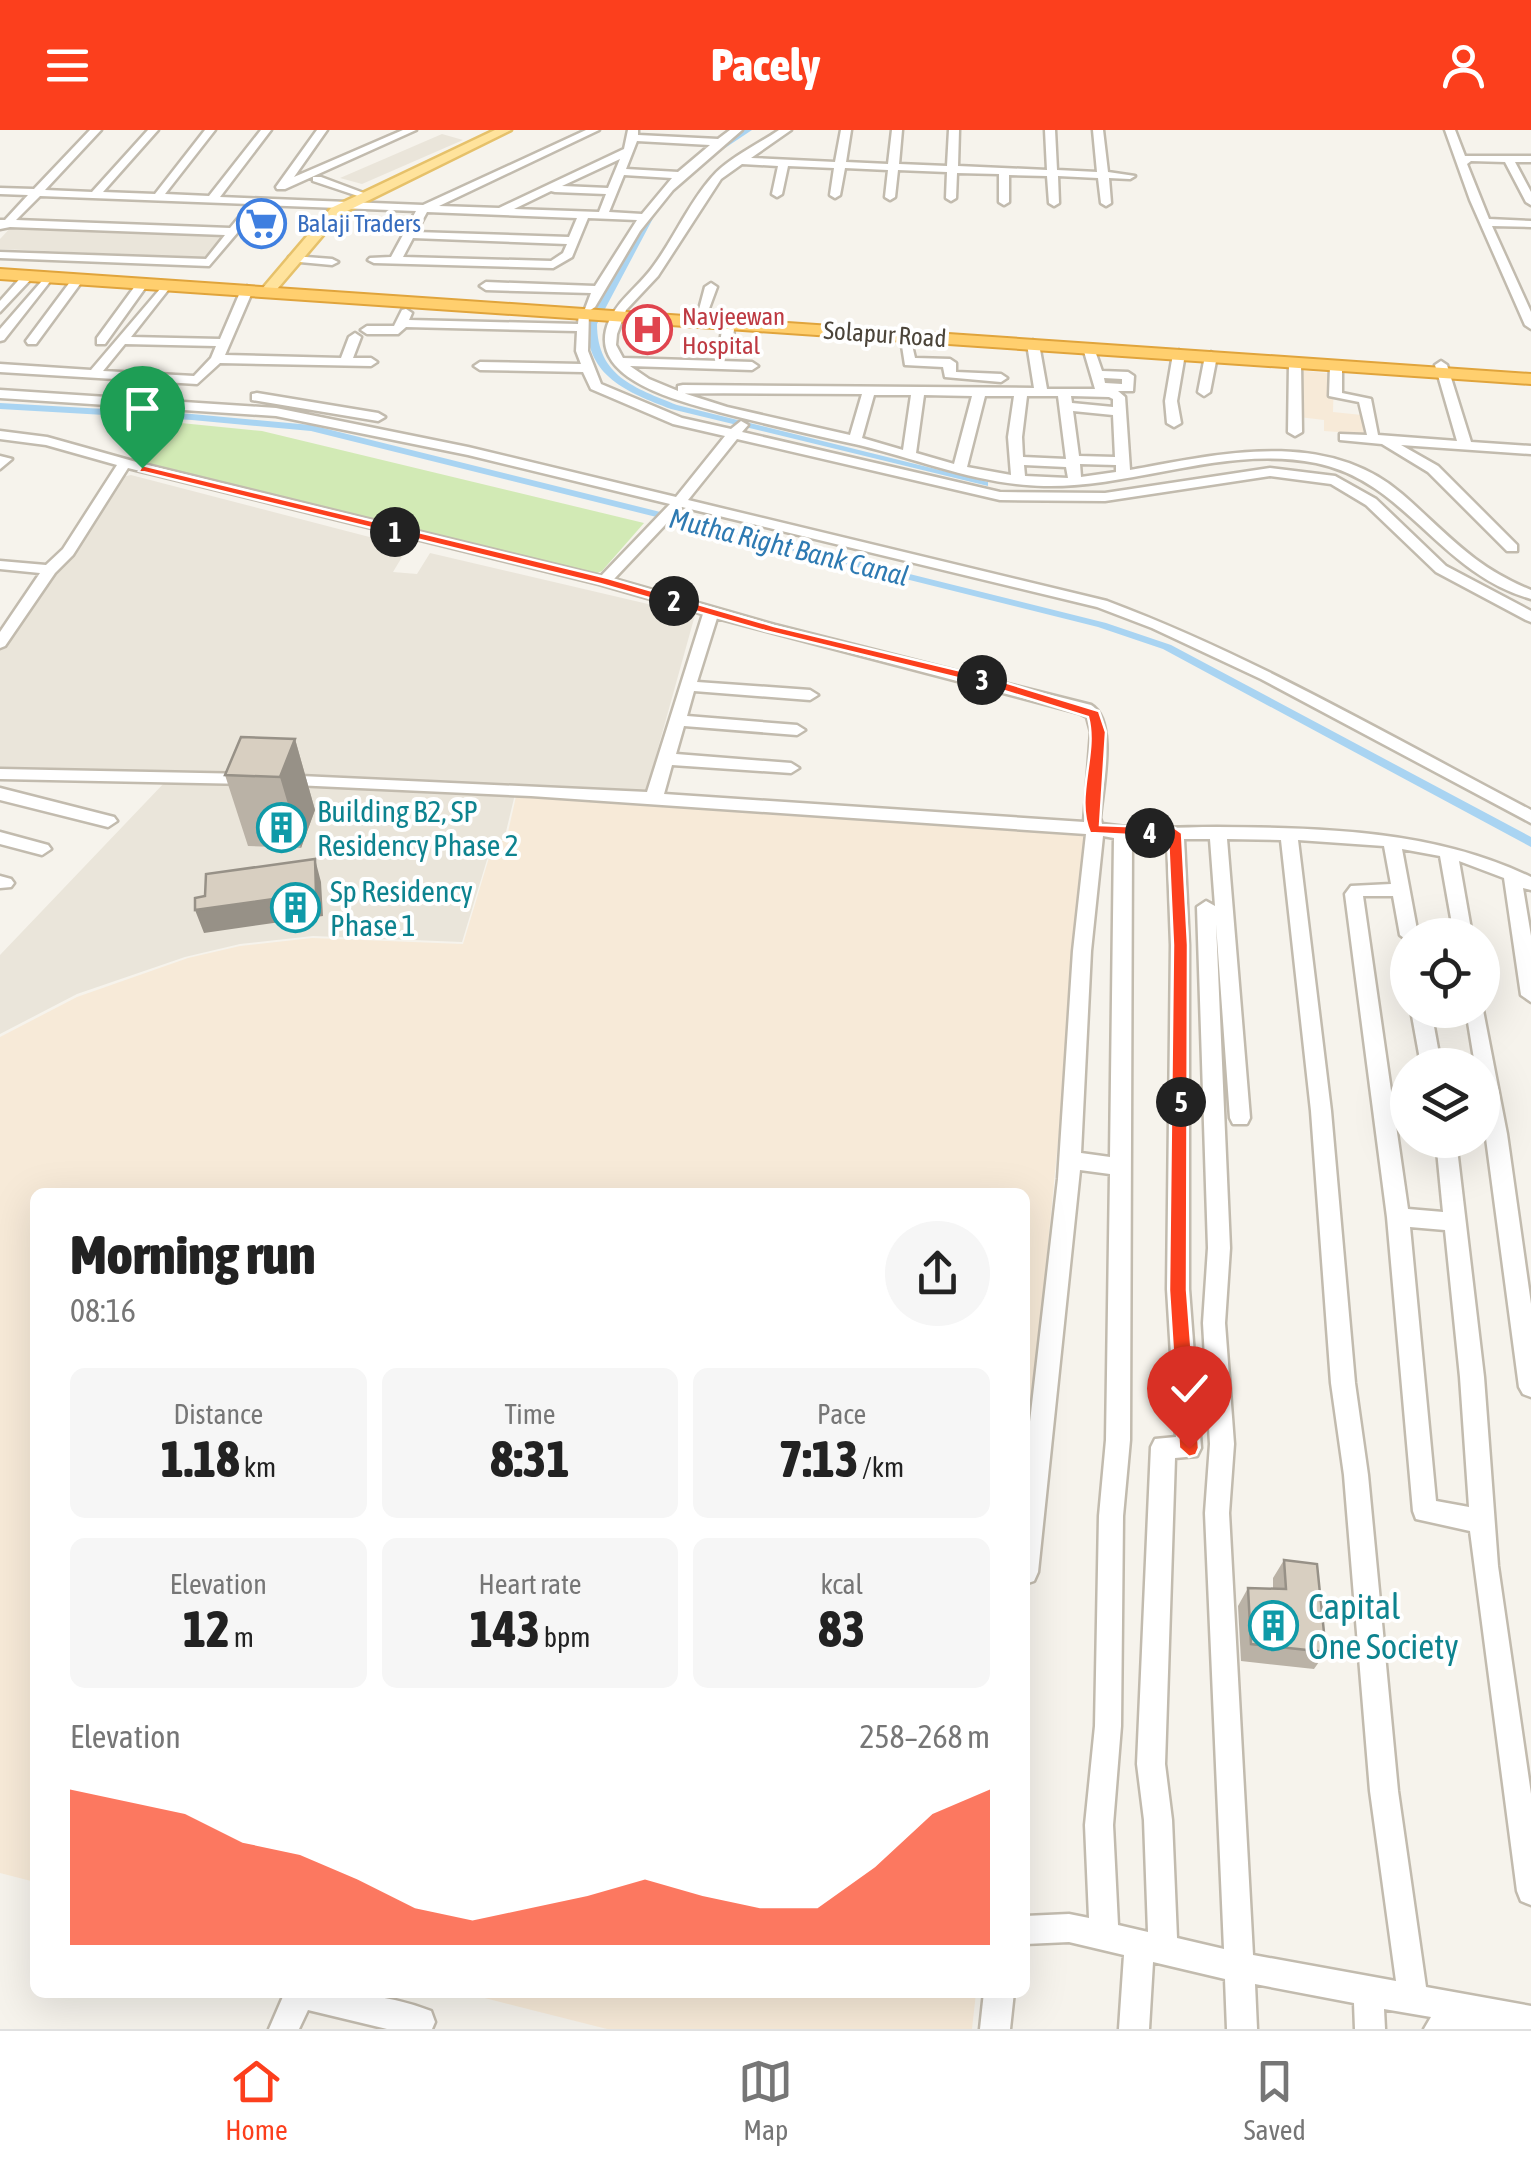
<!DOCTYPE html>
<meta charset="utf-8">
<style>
:root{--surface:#fff;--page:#f6f6f6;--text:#222;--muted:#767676;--line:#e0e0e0;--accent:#fc3f1d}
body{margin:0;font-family:"Asap Condensed",sans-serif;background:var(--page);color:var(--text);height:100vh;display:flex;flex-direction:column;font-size:38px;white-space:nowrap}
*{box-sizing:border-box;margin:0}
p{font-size:32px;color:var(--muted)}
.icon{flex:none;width:55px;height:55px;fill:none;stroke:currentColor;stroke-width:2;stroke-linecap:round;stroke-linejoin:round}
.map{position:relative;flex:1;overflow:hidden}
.panel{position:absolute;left:30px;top:1058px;width:1000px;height:810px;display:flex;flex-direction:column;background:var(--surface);border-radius:15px;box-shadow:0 10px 40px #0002}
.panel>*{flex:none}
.fabs{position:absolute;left:1390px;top:788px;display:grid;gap:20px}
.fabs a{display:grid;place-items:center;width:110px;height:110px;border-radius:50%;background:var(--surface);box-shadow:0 10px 40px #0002;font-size:50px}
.pin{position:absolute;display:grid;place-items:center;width:85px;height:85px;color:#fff;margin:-102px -42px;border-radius:50% 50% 50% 0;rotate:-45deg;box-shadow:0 0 10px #0007}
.pin .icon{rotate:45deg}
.km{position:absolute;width:50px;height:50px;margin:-25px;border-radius:50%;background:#222;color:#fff;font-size:28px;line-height:50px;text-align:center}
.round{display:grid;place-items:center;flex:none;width:105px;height:105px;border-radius:52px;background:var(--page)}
.headline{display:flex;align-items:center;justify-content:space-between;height:170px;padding:0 40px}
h1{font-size:55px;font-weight:800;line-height:75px}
.metrics{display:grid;grid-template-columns:repeat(3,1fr);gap:15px;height:170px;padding:10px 40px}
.metrics div{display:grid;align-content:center;border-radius:15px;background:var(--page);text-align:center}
.metrics b{font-size:50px;font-weight:800}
.metrics small{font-size:28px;font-weight:400}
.metrics p{font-size:28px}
.chart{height:280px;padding:20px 40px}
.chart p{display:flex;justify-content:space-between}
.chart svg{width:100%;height:180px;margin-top:10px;fill:var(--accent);opacity:.7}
header{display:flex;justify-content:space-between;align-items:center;height:130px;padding:0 40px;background:var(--accent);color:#fff;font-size:45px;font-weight:800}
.dock{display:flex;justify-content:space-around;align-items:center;height:140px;border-top:2px solid var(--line);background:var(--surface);font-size:28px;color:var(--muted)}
.dock a{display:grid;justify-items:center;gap:5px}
.dock .on{color:var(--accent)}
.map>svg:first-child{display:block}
</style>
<header><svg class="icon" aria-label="menu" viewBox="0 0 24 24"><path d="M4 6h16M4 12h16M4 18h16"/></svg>Pacely<svg class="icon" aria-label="person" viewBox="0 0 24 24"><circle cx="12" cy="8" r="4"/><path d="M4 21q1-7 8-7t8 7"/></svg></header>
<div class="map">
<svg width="1531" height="1899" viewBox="0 0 1531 1899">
<rect width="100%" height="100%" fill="#f6f3ec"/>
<path fill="#eae5da" d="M442,4L463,10L362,54L340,48Z
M14,94L229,102L211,128L0,119V109Z
M131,345L408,417L393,442L417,444L430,423L695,485L645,665L429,652L0,641V516L122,347Z
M166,651L516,660L504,710H493L462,812L313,806L240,814L185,827L77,864L0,904V825Z"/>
<path fill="#f7ead8" d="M1298,240L1334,244L1333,282L1362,285L1364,304L1324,301V290L1299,287Z
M517,662L1088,703L1025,1351V1062H35V1752L0,1743V907L77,867L188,828L240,816L312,808L463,814L494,711H506Z
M465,1863H976L972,1899H607Z"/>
<path fill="#d2eab5" d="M181,293L262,301L644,393L602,441L593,445L133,331L172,295Z"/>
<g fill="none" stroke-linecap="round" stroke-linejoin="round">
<path fill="#a9d4f2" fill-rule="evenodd" d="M743,0H752L716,24L709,22Z
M651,77L658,79L597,194C597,246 635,258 677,275L988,352V356L671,279C627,262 587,247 587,194Z
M0,273L192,284L311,295L1106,493L1171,515L1531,707V717L1163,519L1098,497L311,301L192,290L0,279Z"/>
<defs>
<path id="minor" d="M90,0H101L45,60L92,62L148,0H158L103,62L155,64L205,0H215L165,64L209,66L261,0H271L220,67L423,75L586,0H599L439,76L499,78L624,19L628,0H638V5L718,9L730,0H742L673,60L640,101L595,177L589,181L588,221L601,254L682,288L731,299L741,291L748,295L742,302L1000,362L1105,363L1270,338L1335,346L1376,369L1446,436L1531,481V492L1526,490L1436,442L1366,375L1331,354L1270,346L1105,371L1000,370L737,309L688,370L1107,471C1256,527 1391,607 1531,680V693L1261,549L1152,498L1097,477L682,377L614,449L775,495L1091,575C1118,591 1102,660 1100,688L1102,694C1140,700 1179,697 1217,697C1325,698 1433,700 1531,747V760L1523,758L1531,806V872L1521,865L1504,748L1459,731L1472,805H1454L1440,726L1402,719L1418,805H1408V811L1400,805L1393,766H1363L1408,1079L1443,1082L1436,1010H1456L1484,1247L1498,1436L1531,1664V1775L1521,1771L1517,1761L1470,1401L1416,1389L1413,1381L1387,1087L1345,764L1351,756L1391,754L1384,716L1298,710L1331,981L1355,1253L1368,1345L1398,1661L1426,1857L1531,1876V1899H1424L1431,1887L1384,1879L1385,1899H1355L1354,1873L1255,1854L1257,1899H1227L1225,1849L1153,1832L1149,1899H1119L1124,1825L1069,1812L1025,1814V1786L1069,1784L1089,1788L1085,1695L1095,1596L1099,1386L1106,1310L1110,1044L1080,1040L1038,1442L1034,1451L1025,1454V1335L1058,1049L1073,821L1086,704L531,666L273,654V646L279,645L647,662L703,484L599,454L128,338L73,425L55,443L5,516L0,518V502L40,443L0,439V431L46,435L63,419L117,335L46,315L0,309V301L47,307L147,335L601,446L670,374L468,325L276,286L0,268V260L276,278L468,317L676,367L725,306L673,294L591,259L583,242L480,240L474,236L480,232L581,234L576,221L577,201L406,197L398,204H367L361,200L367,196H394L402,180L406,179L412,183L409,190L578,194L579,183L585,179L591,163L486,160L480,156L486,152L595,156L637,90L588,88L572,127L553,138L374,133L368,130L370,128L391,127L416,81L261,75L209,136L0,128V122L206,129L225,105L10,97L0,99V90H5L28,65L0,64V58L34,59ZM637,11L710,15L678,42L626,39ZM620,29L608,58L562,56ZM624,45L672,48L642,84L609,82ZM551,61L555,62L606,64L599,82L514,79ZM40,66L250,74L230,98L16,90ZM427,82L577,88L569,107L416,102ZM413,108L567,114L563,123L551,131L403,127ZM717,488L1079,583L1087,587L1091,602L1084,692L664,664L672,635L791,643L799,638L791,633L676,624L684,596L797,605L805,600L797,595L687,586L694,561L810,570L818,565L810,560L697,552ZM1103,706L1114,708L1110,1027L1081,1023L1091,821ZM1132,709H1167L1171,815L1167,1159L1176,1307L1155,1309L1151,1317L1137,1634L1144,1690L1148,1802L1118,1795L1113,1695L1121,1596L1123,1386L1130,1310ZM1184,709H1210L1215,776L1206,771L1197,777L1208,1118L1203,1193L1210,1314L1205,1383L1224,1819L1177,1808L1172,1690L1165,1634L1175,1328L1197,1326L1201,1318L1189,1159V815ZM1227,709L1281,710L1311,981L1331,1253L1344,1345L1370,1661L1396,1851L1253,1825L1229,1383L1234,1314L1225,1193L1230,1118L1216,794L1230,988L1233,994H1247L1250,988ZM1410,1097L1445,1100L1460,1247L1469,1377L1436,1371Z
M317,0H327L294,47L403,0H416L285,59H277L276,57Z
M779,0H791L751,28L835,32L841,0H851L846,32L888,34L892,0H902L899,34L947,36L949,0H959L958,36L1047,40L1045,0H1055L1057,40L1097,42L1093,0H1103L1108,42L1135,46L1130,49L1109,48L1111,73L1106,76L1101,73L1098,48L1058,46L1059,73L1054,76L1049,73L1047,46L1009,45V72L1004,75L999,72V44L957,43L956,68L951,71L946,68L947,42L898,40L895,67L890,70L885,67L888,40L845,38L840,65L835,68L830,65L834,38L788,36L782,64L777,67L772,64L778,36L742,34L721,49L658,146L626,180L617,204L616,215L623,228L752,232L758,236L752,240L630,236L649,249L678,261V256L683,255L1034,258L1027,214L1033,210L1039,214L1047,259H1095L1083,218L1093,215L1102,241L1128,242L1134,246L1133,261H1118L1125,267L1130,340C1219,324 1326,298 1402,364C1448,404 1472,436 1531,460V469C1439,443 1406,351 1316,333C1224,315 1135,358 1044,356C980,355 921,330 859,315C813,305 765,294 719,282C680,271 584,249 609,191C619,169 638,157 652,138C674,109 688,74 712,47C727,29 757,15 779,0ZM1104,248L1122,249V254L1105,253ZM680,262L683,263L862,264L850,305L727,277ZM874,265H911L903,320L862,308ZM924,265L972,266L954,334L916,323ZM985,266H1014L1008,307L1011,345L967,337ZM1027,266H1058L1066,329L1023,327L1022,307ZM1071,266L1109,267L1113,269V277L1072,273ZM1073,281L1113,285L1115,327L1079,326ZM1080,334L1116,335V342L1081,347ZM1024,335L1066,337L1068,348L1025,346Z
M1445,0H1455L1465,26H1531V32H1515L1531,62V75L1526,72L1505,32L1471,31L1467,34L1489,89L1531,91V97L1492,96L1531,182V199L1525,195L1470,70Z
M313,47H321L369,65L364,68L313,51Z
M293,126L332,129L338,132L332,135L289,131V127Z
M24,144L34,146L0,182V171Z
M48,144L54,147L52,149L4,210L0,211V199Z
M73,148L83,150L36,214H28L26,211Z
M142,151L148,154L105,214H97V208L138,152Z
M166,152L172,155L131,207L220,209L241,160L247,156L253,160L225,225L341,228L349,207L355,203L361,207L353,228H371L377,232L371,236L220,233L197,254L0,242V234L91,240ZM125,214L216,216L211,228L194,246L103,241Z
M711,153L717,157L707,184L697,187L705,157Z
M729,189L735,193L732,213L726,217L720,213L723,193Z
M900,203L910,206L915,228L950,229L956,233V242L1001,244L1007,248L1001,252L945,247L943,237L905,235Z
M1179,220L1185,224L1177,271L1181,293L1174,297L1167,293L1165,271L1173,224Z
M1211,222L1217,226L1210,262L1204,266L1198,262L1205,226Z
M1295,229L1301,233L1302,302L1295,306L1288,302L1289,233Z
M1336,232L1342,236V263L1371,269L1378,305L1457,311L1435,235L1441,231L1447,235L1471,312L1531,316V324L1401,315L1438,336L1517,415V421H1507L1428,342L1382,314L1340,310V304L1367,305L1359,272L1329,266L1330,236Z
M257,263L378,283L385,287L378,291L252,270V264Z
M0,326L12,329L0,339Z
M0,639L250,644L258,649L250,654L0,649Z
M0,658L114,687L117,691L108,697L0,670Z
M0,702L48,715L51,719L42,725L0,714Z
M0,746L11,749L14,753L11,757L0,758Z
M1482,875L1507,1004L1531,1174V1267L1523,1264L1519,1257L1482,978V935H1475L1466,880H1482Z
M1411,880H1431L1441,935H1421Z
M285,1862C335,1862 383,1862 431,1881L435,1892L432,1899H387L308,1880L299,1899H269Z
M984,1862H1014L1010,1899H980Z"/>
<path id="major" d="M495,0H511L341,84L272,165H262V159L331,78Z"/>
<path id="highway" d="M0,139L1531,244V254L0,149Z"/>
</defs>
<use href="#minor" stroke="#c2bbae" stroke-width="5"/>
<use href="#major" stroke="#e6c16a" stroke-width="5"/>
<use href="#highway" stroke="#e0a43c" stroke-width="4"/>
<use href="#minor" fill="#fff" fill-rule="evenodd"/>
<use href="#major" fill="#ffe39c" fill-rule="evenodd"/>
<use href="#highway" fill="#ffcf6e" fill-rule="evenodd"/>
</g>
<path fill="#bab2a6" d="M295,609L315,680L301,718L248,716L225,645Z
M1284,1430L1326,1522L1314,1539L1241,1531L1238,1476L1248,1458H1273V1448Z"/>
<path fill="#979187" d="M295,609L315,680L301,718L280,647Z
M315,729L321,752L323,786L204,803L195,780Z"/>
<path fill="#d8cfc1" stroke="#979187" stroke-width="2.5" d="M241,607L295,609L280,647L225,645Z
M315,729L316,763L195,780V768L205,766L206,744Z
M1284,1430L1317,1434L1326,1522L1251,1514L1248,1458L1286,1459Z"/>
<path fill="#fc3f1d" stroke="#fff" stroke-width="2.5" d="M142,335L608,448L774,496L991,548L1099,581L1106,602L1100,695L1175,698L1182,703L1188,815L1187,1160L1199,1318L1196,1325L1189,1327L1179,1318L1169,1160L1173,815L1168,707L1090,703C1074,667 1098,624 1088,587L982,554L765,501L600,454L139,341Z"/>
<defs>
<symbol id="supermarket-ring" viewBox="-11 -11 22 22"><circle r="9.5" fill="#fff" stroke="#3f7fe0" stroke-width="1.5"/><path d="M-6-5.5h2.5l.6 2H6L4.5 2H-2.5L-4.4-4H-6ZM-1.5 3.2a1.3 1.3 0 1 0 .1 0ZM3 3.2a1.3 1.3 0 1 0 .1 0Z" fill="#3f7fe0"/></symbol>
<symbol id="hospital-ring" viewBox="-11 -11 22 22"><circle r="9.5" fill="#fff" stroke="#e0444e" stroke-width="1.5"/><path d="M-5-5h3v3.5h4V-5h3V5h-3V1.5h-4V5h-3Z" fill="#e0444e"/></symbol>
<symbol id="building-ring" viewBox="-11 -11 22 22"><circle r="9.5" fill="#fff" stroke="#0f9aa8" stroke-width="1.5"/><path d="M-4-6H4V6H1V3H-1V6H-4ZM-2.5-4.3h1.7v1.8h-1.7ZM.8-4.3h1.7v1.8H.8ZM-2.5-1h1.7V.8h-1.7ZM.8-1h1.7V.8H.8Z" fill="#0f9aa8"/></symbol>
</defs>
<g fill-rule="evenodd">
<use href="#supermarket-ring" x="234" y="66" width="55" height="55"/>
<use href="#hospital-ring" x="620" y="172" width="55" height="55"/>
<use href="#building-ring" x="254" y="670" width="55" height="55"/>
<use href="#building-ring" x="268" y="750" width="55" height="55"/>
<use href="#building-ring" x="1246" y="1468" width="55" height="55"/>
</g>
<g text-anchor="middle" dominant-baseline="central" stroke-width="8" stroke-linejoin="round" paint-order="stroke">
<g font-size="25" fill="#366cbe" stroke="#fff" text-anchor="start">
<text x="297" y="93">Balaji Traders</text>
</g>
<g font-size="25" fill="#be3a42" stroke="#fff" text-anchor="start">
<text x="682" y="186">Navjeewan<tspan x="682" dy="29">Hospital</tspan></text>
</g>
<g font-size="25" fill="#4b4439" stroke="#fff">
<text transform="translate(885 204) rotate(4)">Solapur Road</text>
</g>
<g font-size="28" font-style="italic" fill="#2e7ab2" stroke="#fff">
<text transform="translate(789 417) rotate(14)">Mutha Right Bank Canal</text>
</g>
<g font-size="30" fill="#0d838f" stroke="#fff" text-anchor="start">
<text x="317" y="681">Building B2, SP<tspan x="317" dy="34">Residency Phase 2</tspan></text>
<text x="330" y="761">Sp Residency<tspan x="330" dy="34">Phase 1</tspan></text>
</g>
<g font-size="35" fill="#0d838f" stroke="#fff" text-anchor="start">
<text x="1308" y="1476">Capital<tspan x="1308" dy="40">One Society</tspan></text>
</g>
</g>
</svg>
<div class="fabs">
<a><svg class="icon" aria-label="locate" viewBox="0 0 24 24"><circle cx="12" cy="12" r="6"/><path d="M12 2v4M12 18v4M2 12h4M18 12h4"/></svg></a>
<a><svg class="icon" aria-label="layers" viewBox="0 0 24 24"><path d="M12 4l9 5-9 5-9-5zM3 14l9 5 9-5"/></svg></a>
</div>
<div class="pin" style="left:142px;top:338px;background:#1e9e55"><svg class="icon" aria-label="arrive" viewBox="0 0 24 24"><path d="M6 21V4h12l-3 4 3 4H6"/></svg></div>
<div class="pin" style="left:1189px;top:1318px;background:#d93025"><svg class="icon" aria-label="check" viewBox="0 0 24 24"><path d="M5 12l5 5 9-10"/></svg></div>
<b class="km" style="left:395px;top:402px">1</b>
<b class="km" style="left:674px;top:471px">2</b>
<b class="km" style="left:982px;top:550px">3</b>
<b class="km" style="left:1150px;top:703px">4</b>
<b class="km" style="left:1181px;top:972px">5</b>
<section class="panel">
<div class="headline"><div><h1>Morning run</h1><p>08:16</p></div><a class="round"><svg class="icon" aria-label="share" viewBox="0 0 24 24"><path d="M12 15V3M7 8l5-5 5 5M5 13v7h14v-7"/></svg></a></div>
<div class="metrics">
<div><p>Distance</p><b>1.18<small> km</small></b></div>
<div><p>Time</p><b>8:31</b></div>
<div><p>Pace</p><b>7:13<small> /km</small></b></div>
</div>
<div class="metrics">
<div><p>Elevation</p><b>12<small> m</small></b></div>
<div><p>Heart rate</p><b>143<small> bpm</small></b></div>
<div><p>kcal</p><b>83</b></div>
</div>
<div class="chart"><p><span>Elevation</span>258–268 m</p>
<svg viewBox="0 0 160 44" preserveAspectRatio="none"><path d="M0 44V6L10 9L20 12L30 19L40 22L50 28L60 35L70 38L80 35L90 32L100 28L110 32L120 35L130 35L140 25L150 12L160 6V44z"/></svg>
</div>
</section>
</div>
<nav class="dock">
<a class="on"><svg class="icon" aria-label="home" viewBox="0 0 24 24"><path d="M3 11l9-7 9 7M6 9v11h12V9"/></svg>Home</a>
<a><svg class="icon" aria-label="map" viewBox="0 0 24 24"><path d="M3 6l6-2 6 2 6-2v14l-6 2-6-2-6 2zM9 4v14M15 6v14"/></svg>Map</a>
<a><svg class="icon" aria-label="saved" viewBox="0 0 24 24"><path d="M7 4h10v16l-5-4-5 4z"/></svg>Saved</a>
</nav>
